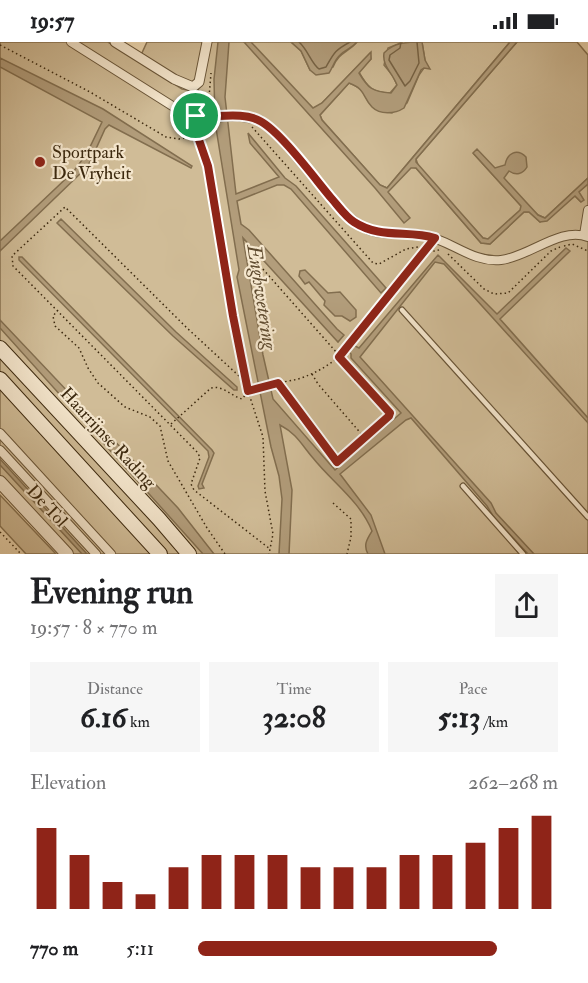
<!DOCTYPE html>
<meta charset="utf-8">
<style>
:root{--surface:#fff;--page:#f6f6f6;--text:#202124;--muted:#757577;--accent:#8f2418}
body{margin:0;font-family:"IM FELL Double Pica",serif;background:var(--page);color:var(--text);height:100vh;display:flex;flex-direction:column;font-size:22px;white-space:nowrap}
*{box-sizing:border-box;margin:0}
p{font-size:20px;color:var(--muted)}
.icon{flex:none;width:33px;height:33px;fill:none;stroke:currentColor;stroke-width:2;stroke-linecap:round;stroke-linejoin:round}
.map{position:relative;height:512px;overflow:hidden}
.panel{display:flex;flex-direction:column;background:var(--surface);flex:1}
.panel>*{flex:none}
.pin{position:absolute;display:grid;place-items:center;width:51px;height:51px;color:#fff;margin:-26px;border:3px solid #fff;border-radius:50%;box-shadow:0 2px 6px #0007}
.round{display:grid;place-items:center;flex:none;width:63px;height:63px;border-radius:0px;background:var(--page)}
.summary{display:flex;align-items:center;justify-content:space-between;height:102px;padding:0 30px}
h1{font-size:33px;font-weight:700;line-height:45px}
.figures{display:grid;grid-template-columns:repeat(3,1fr);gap:9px;height:102px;padding:6px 30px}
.figures div{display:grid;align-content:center;border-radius:0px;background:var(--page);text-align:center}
.figures b{font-size:30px;font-weight:700}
.figures small{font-size:16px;font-weight:400}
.figures p{font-size:16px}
.chart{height:168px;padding:12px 30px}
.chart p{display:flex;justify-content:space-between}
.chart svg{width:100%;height:108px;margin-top:6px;stroke:var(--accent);stroke-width:6}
ul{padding:0 30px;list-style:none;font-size:20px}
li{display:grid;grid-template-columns:96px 72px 1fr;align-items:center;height:45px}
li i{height:15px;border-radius:8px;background:var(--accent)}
.status{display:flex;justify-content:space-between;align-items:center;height:42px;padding:0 30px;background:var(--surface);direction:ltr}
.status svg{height:16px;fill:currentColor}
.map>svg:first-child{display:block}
</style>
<div class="status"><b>19:57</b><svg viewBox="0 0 49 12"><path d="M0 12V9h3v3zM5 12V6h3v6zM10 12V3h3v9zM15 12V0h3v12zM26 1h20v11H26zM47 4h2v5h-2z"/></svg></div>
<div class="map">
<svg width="588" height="512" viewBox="0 0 588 512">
<rect width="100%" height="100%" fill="#efdab3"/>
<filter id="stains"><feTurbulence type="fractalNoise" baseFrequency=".00333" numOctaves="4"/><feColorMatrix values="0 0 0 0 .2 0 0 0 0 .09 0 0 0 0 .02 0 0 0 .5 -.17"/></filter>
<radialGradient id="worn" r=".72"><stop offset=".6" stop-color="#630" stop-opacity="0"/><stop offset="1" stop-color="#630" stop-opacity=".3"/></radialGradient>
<path fill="#d0bc97" stroke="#867252" stroke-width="1.5" d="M0,0H108L182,47L193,49L195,55L200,52L198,47L208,0H291L301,9L310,28L333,25C339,10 348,11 357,0H403L388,6L384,23L393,34L397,43L390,51C372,50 368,46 359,30L371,17L370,11L322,61L313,67L310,63L312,72L385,150L409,124L416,126L481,201L490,202L524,170H529L540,180L575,154L581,160L578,150L588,142V512H60L0,446Z
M147,0H203L198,37L191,42L141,13Z
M422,0H510L387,146L380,143L322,78L320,73L349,41C374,50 360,67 392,71L407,61L419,33L424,26L425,18Z
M517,0H577L588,13V136L545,176L538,173L473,111L521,164V168L488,197L483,196L419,126L416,117Z
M0,453L56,512H26L0,484Z"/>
<path fill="#b29d7b" stroke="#826e4f" stroke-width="1.5" d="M218,0H229L225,55L236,152L279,135L250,101L248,91L285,136L296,144L386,246L381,251L291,147L284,143H277L237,159L241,182L249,188L337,287L344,293L338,300L243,196L263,313L273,357L335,428L401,371L351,316V312L348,309L353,303L359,306L438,213L497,272L566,206L570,209L500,277L588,376V381L444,222L435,220L360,315L491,461L496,471L534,512H528L493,474L487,464L411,376L406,378L340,432L371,473L385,512H368C363,503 367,497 372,489C360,459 332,440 313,416C301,402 297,392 280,383L292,448L289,512H279L282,457L279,434L271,405L237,235L239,228L215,80L214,37Z
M244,0H251L313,66L322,61L371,10V17L359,31C368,46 372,50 391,51L397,43C392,30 382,24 384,11C394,0 408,0 422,0L425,18L430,27L424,26L421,28L404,66C395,72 380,73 372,65C362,55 366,47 349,41L320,73L322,78L380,143L387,146L510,0H517L416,117V120L483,196L488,197L520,168L521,164L473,111L477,107L495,126L505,123C507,111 517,106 526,115L527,125C523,132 516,134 509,129L504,136L538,173L545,176L588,136V142L579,150L584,158L581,160L575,154L547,179L540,180L529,170H524L490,202L481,201L416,126H411L388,150L410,176L404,181L375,146Z
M291,0H357C352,6 346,7 340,13C335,17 333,25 329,31L316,33L310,28L301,9Z
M0,16L103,67L192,124L191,126L109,83L105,87L90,120L84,128L0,209V199L74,129L87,111L102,80L0,25Z
M61,177L176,290L237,345V348H234L173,294L57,181Z
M19,215H22L212,408L214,411L202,442L204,446L199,447L198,444L209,415L208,409L19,218Z
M305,228L328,251L340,250L356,268V275L350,279L342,274H335L324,263L325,259L309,240L305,242L299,234L300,229Z
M0,278L178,466L214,512H203L0,286Z
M0,417L87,512H82L0,423Z"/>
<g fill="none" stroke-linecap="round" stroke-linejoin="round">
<path stroke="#766244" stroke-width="1.5" d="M299,0C308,8 311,21 319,27L326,25C334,11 335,8 350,0
M401,0L400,6L390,13L389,18L405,44L410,39L419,21L417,0"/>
<defs>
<path id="service" d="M402,268L588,475
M463,444L523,512"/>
<path id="pedestrian" d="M71,0L174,65L196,74L210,76L237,74L260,78L279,94L343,170C351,177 359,184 369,188C387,195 405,189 423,193C451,198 472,221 501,218C529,215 561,184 588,195
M584,193L588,168
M0,391L111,512
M0,408L96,512"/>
<path id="minor" d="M115,0L174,37L193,45L199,40L207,0"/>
<path id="tertiary" d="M0,440L67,512"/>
<path id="secondary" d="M0,306L159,477L189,512
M0,337L160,512"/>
</defs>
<use href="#service" stroke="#685437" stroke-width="7"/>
<use href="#pedestrian" stroke="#685437" stroke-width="10"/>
<use href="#minor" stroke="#685437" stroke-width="11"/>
<use href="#tertiary" stroke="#685437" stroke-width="14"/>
<use href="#secondary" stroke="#3b280e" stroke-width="16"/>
<path stroke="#3b280e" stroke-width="1.5" stroke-dasharray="1.5 3" stroke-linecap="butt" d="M0,3L90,50L166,95L179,97L197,94
M208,68L211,31
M197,84L199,98L208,124L233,274L248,349L263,395L265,449L273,492L269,512
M252,85L373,221L379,222L406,207L418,205C426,211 432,210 442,207
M564,204L572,202L588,209
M448,212L484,247L494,252L508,251L551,209L560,205
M254,217L390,371L389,374L337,420L278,341
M58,268L53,274L55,284L79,306L88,326L98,341L125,365L150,375L160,384L168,419L207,486L225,512
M312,332L318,342L364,395
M247,338L239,334L187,286L65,165L12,214L13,224L198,411L200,416L191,442L194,448L270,507
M171,382L211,346C223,343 231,354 242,357C254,341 279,342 298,337C314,332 326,325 339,315L428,203
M333,461L351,477V495L347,512
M0,490L21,512"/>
<use href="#service" stroke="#f5e7ce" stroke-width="4.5"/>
<use href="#pedestrian" stroke="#f5e7ce" stroke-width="8"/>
<use href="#minor" stroke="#f5e7ce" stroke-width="9"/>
<use href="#tertiary" stroke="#f5e7ce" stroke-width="12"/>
<use href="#secondary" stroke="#f5e7ce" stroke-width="14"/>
</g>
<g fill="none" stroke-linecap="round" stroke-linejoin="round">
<defs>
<path id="route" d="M196,74C216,76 242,69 260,79C281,90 315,137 332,157C339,165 346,175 354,180C380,197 408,188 435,196L339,315L390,371L389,374L337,420L278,341L248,349L233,274L208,124L199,98Z"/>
</defs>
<use href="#route" stroke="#fff" stroke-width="12"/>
<use href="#route" stroke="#8f2418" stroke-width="8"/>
</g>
<circle fill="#8f2418" stroke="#f5e7ce" stroke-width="2" cx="40" cy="120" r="6"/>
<g text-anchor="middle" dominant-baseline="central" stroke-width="4.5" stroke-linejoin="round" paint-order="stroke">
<g font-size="18" fill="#3b280e" stroke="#f5e7ce" text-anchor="start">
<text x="52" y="110">Sportpark<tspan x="52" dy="21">De Vryheit</tspan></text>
</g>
<g font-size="18" fill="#3b280e" stroke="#f5e7ce">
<text transform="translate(108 396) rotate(47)">Haarrijnse Rading</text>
<text transform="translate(47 464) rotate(47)">De Tol</text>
</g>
<g font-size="20" font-style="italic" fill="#5f4b2f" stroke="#f5e7ce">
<text transform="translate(262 255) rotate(81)">Enghwetering</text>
</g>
</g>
<rect width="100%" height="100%" filter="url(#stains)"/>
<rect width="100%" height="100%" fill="url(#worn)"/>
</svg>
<div class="pin" style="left:196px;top:74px;background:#1e9e55"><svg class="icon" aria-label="arrive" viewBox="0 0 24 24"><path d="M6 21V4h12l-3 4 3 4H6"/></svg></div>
</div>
<section class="panel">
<div class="summary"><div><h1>Evening run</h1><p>19:57 · 8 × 770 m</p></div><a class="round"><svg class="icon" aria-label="share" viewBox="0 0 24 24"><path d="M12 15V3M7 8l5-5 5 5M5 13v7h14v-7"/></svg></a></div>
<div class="figures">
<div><p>Distance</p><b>6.16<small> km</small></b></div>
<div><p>Time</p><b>32:08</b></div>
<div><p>Pace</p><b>5:13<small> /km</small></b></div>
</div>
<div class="chart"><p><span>Elevation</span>262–268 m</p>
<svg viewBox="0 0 160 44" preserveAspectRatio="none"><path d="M5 44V11M15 44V22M25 44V33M35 44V38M45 44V27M55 44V22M65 44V22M75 44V22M85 44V27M95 44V27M105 44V27M115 44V22M125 44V22M135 44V17M145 44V11M155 44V6"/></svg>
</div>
<ul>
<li><b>770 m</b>5:11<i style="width:83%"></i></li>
</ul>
</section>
